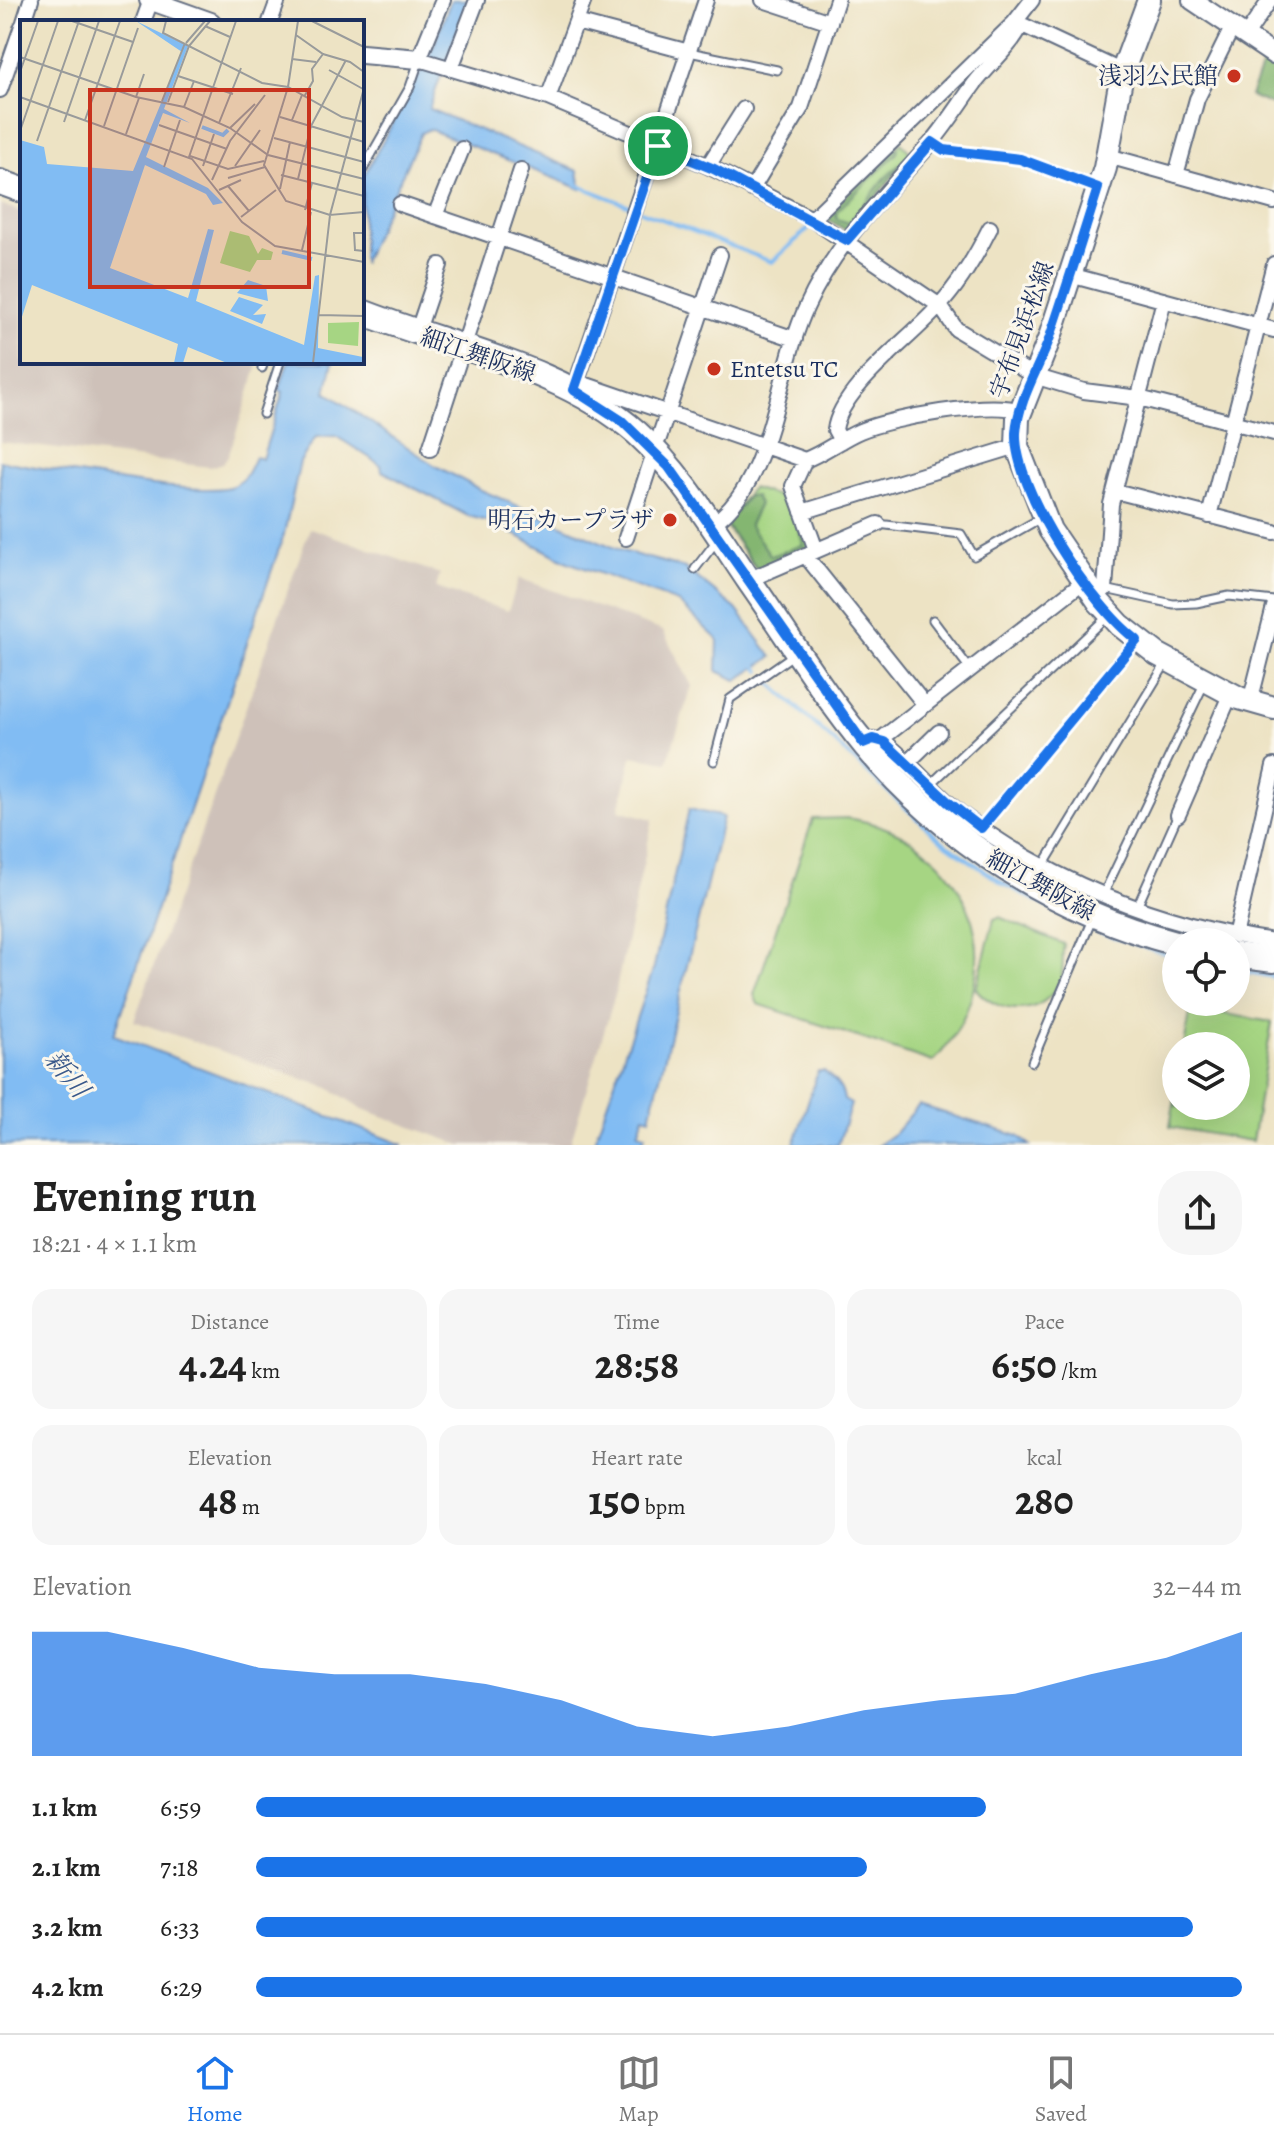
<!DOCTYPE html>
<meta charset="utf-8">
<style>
:root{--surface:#fff;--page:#f6f6f6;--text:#222;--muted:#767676;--line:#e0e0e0;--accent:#1a73e8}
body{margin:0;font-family:Alegreya,"Noto Serif JP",serif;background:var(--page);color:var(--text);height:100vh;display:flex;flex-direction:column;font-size:30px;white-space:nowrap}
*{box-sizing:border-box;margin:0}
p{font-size:26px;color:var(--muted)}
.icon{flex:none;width:44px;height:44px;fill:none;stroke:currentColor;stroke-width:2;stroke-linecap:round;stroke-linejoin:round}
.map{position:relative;height:1145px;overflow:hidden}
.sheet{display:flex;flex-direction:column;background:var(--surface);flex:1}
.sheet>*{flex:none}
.controls{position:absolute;left:1162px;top:928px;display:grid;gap:16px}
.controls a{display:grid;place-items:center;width:88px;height:88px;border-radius:50%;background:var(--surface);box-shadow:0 8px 32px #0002;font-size:40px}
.pin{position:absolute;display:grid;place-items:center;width:68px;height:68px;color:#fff;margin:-34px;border:4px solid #fff;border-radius:50%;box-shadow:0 2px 8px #0007}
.round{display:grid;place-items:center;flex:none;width:84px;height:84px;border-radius:32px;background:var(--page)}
.head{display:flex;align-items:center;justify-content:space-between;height:136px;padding:0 32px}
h1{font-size:44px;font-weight:700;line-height:60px}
.metrics{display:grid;grid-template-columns:repeat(3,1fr);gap:12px;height:136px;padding:8px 32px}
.metrics div{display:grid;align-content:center;border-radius:20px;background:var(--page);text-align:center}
.metrics b{font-size:40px;font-weight:700}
.metrics small{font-size:22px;font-weight:400}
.metrics p{font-size:22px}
.chart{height:224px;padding:16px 32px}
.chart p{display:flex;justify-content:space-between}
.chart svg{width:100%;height:144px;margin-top:8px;fill:var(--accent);opacity:.7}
ul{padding:0 32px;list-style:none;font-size:26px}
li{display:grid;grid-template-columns:128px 96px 1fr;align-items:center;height:60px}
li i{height:20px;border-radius:10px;background:var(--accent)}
.dock{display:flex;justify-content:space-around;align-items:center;height:112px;border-top:2px solid var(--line);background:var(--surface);font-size:22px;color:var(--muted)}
.dock a{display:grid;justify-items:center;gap:4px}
.dock .current{color:var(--accent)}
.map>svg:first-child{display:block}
</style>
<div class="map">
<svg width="1274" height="1145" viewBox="0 0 1274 1145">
<rect width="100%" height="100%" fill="#fbf7ec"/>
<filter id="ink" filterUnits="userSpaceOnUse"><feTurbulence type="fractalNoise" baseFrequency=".0125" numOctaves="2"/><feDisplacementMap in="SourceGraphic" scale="16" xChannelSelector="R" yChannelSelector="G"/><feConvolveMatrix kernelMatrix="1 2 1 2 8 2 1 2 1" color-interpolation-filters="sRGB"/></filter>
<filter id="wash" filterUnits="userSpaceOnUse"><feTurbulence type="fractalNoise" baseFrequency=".006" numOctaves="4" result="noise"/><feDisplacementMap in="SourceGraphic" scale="32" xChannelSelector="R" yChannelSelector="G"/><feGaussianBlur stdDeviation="1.8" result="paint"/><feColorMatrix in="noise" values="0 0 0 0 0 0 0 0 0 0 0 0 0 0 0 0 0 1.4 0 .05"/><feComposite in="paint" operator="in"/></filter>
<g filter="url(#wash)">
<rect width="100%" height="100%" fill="#ede3c4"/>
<path fill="#cec1b9" d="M0,204L22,212V362H259L229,454L223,463L210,467L0,442Z
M310,528L440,574L436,588L508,611L519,578L663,631L692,686L667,762L632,756L619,810L653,819L614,998L570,1145H461L363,1109L329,1088L134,1021Z"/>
<path fill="#a6d583" stroke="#608270" stroke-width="2" d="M901,143L913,155L844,229L828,219L827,214Z
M752,488L794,501L811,547L757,571L724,523Z
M847,818C972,836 1020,970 933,1062L758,1004L754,995L813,819Z
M999,917L1064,944C1061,957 1065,968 1060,981C1044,1018 999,1016 976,989L994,919Z
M1191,1008L1272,1022L1252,1141L1170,1127L1176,1092V1106H1236V1046H1184Z"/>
<path fill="#84b671" stroke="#507268" stroke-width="2" d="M1265,58L1274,62V106L1250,96Z
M894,149H898L897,153L836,212L837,219L849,223L885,178L907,158L851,228L844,229L828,219L827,214Z
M748,496H755L759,504L749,525L771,556L803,545L796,516L811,547L757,569L726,525Z"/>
<path fill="#81bcf3" stroke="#4e76a8" stroke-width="2" d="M451,0H468L429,109L578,171L581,189L429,129L421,133L362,264V179L431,53Z
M288,362H333L326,392L434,465L481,490L622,551L685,568L736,609L772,657L737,680L717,671L718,640L678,602L568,562L491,522L468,516L382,471L381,465L336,436L316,437L300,462L284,534L114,1035L404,1145H0V461C43,467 201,499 233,486C245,481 250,468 255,457L262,459L283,392L279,390Z
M689,809L723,817L650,1118L644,1116L638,1133L645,1135L642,1145H593L654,967Z
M818,1071H824C833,1079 843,1087 844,1100L851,1104L838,1145H794Z
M919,1105L1018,1136L1030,1145H878L895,1133Z"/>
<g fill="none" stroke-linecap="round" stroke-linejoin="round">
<path stroke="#81bcf3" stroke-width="4" d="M577,185L630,206
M641,211L772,262L809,228
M757,667L760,671
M766,679L943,842L1004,884L1081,924
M1096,931L1176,957
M1236,970L1274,977"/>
</g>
</g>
<g filter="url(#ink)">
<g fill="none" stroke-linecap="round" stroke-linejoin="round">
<defs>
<path id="service" d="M689,52L777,70
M932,142L944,150L1020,159L1093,187
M362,171L410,87L419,61
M262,368L264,362
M263,414L280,362
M878,524L961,534L974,556L1041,518
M695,569L718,539
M1105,589L1173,604L1196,603L1229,596L1274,601
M933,620L970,669
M714,761L730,699L793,655
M930,785L1108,616
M981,828L1136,642
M1043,866L1166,663
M1103,895L1204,684
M1137,907L1178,815
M1032,1062L1093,917"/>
<path id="minor" d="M443,0L419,59L548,98L708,166L812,219L940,306L956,329L1034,376L1084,391L1139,398L1274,433
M763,0L830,22
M24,22L31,0
M143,22L151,0
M270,22L278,0
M576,22L689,52
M1016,22L1123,72
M1245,37L1270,0
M451,68L477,0
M0,90L22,26
M548,98L584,0
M1108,156L1274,202
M708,166L744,109
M1176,175L1197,99L1232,28
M752,189L801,108L837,0
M400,204L795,339
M435,216L462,149
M812,219L1014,23L1032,0
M1070,275L1274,330
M417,333L440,265
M578,382L805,460C824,453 841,439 860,431C891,418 990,400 1021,411
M574,390L706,0
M659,438L720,255
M841,441L835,430C840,388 912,338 940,305C961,282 976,256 990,228
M430,449L521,170
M805,460L793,486L816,550
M1115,491L1274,532
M802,512L1017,446
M1209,516L1274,264
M711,525C774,483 776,371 807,306C836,242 887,193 932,142C948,123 961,102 975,83C990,64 1010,47 1021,26
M626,538L651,462L659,455
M805,555L925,705
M748,580L878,524
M1095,596L1105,589L1111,504L1164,300
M1250,702L1274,607
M880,740L1084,581
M863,743L873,739L884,742C912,763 933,792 960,813C1052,883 1161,925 1274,942
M907,763L939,732
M1178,815L1231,693
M1235,936L1274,766"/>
<path id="tertiary" d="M149,0L211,22
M1192,0L1274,55
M362,54L419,59"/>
<path id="secondary" d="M1149,0L1122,73L1105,168L1050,337L1018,418L1017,446L1050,530L1099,602L1120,625L1157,654L1239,698L1274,708"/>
<path id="primary" d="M0,182L22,190
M362,312C453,348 562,367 637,433C683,475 715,531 750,582C788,636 823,694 865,745C945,841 1055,911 1176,943
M1236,955L1274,960"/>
</defs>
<use href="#service" stroke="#646e82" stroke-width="11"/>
<use href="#minor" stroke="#646e82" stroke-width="18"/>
<use href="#tertiary" stroke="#646e82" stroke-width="22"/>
<use href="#secondary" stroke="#646e82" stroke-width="26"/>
<use href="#primary" stroke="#646e82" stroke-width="28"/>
<use href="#service" stroke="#fff" stroke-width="7"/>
<use href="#minor" stroke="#fff" stroke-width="14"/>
<use href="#tertiary" stroke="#fff" stroke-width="18"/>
<use href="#secondary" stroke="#fff" stroke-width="22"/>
<use href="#primary" stroke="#fff" stroke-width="24"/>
</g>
</g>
<g fill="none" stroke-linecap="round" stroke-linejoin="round" filter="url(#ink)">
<defs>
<path id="route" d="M932,142L944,150L1020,159L1098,188C1082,239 1066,290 1049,340C1038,369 1018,401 1016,433C1014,490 1092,607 1137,640L981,828L948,802L884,742L873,739L863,743L669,467L622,421L574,390L658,146L714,169L847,240Z"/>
</defs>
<use href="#route" stroke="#fff" stroke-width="16"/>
<use href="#route" stroke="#1a73e8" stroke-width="10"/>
</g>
<g fill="#c8321e" stroke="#fbf7ec" stroke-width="3">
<circle cx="1234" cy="76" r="8"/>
<circle cx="714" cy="369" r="8"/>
<circle cx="670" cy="520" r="8"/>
</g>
<g text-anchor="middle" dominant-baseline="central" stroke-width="6" stroke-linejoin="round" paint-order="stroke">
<g font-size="24" fill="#1b2f5e" stroke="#fbf7ec" text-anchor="end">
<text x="1218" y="76">浅羽公民館</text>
<text x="730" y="369" text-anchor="start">Entetsu TC</text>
<text x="654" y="520">明石カープラザ</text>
</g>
<g font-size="24" fill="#1b2f5e" stroke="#fbf7ec">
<text transform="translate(1022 330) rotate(-70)">宇布見浜松線</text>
<text transform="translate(478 355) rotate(19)">細江舞阪線</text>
<text transform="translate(1041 885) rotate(29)">細江舞阪線</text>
</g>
<g font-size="26" font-style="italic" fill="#3a598b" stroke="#fbf7ec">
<text transform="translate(67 1074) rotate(51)">新川</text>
</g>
</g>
<g transform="translate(20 20)">
<rect width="344" height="344" fill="#ede3c4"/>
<path d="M210,211L229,216L238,234L242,228L253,232L251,240H237L230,252L200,243ZM339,302L338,326L308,323V303Z" fill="#a6d583"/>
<path d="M116,1L168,26L144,89L170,103L143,93L126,137L188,168L203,183L193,185L186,174L125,145L90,248L168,278L188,209L194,210L176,281L284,325L295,256L299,255L298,328L343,337L344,343H207L168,327L163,343H154L158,324L12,265L0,303V120L24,127L27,144L113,151L162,32ZM228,260L246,266L248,281L217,273ZM219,277L243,285L233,295L246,294L242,304L210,291Z" fill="#81bcf3"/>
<path fill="none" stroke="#81bcf3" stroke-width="4" d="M182,107L203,115L208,110M262,232L292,239"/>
<path fill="none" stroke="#999b9b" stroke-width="2" d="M52,1L113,22M146,1L143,13L242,63L268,67L322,97L344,102M278,1L268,67L244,145L266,181L310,195L293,343M292,1L344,27M185,6L210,17M276,15L303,34L330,42L344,52M166,23L185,1M0,37L116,77L164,87L210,108L248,135L344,159M272,39L296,42M309,50L343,69M0,52L18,1M158,56L213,74M344,68L310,195L344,192M0,77L172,139L222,202L255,226L344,242M116,77L124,54M284,77L293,61L292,49L303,34M142,81L165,23M148,82L169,26L190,1M164,87L174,61M260,97L344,122M65,100L100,1M272,100L282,75M44,102L79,1M199,103L221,48M139,105L207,129M84,106L118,8M210,108L235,84M0,111L38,1M106,114L119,78M254,118L344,142M17,121L59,1M170,136L208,149L244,141M169,137L216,1M183,146L194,114M215,146L240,110M144,147L160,100M261,155L344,176M208,158L245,147M278,159L291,106L326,40M192,160L210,121L245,75M208,166L229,191M260,169L270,122M199,170L221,160M285,190L292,163M221,197L256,170M344,213H334L335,230L344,231M282,230L291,192M299,295L344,296"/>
<path fill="#c8321e" fill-opacity="0.15" stroke="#c8321e" stroke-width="4" d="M70,70H289V267H70Z"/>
<rect width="344" height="344" fill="none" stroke="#1b2f5e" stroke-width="4"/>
</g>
</svg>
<div class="controls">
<a><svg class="icon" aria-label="locate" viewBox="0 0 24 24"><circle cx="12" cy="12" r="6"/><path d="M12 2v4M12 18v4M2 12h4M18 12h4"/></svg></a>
<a><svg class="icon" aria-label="layers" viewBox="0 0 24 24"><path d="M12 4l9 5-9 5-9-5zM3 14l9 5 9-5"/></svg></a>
</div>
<div class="pin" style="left:658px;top:146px;background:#1e9e55"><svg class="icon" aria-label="arrive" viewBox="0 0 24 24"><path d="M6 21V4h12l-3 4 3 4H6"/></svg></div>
</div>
<section class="sheet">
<div class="head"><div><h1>Evening run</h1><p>18:21 · 4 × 1.1 km</p></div><a class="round"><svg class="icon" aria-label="share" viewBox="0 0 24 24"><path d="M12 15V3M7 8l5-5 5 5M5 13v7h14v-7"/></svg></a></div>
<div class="metrics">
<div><p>Distance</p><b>4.24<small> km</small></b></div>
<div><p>Time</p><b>28:58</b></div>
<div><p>Pace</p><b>6:50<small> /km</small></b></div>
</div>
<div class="metrics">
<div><p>Elevation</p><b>48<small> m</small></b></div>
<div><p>Heart rate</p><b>150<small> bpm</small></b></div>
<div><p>kcal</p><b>280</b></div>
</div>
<div class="chart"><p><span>Elevation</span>32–44 m</p>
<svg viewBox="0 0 160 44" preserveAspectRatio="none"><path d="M0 44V6L10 6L20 11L30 17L40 19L50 19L60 22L70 27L80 35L90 38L100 35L110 30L120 27L130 25L140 19L150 14L160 6V44z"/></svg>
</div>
<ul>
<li><b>1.1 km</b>6:59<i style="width:74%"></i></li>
<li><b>2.1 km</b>7:18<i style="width:62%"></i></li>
<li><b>3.2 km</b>6:33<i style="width:95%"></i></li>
<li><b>4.2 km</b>6:29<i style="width:100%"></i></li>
</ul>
</section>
<nav class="dock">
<a class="current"><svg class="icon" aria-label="home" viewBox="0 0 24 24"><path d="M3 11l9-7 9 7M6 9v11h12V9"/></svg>Home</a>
<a><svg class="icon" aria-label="map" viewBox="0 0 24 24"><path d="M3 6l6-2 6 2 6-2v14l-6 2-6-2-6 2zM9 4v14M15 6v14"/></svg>Map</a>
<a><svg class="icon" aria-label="saved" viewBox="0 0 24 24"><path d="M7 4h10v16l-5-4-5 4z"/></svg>Saved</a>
</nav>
